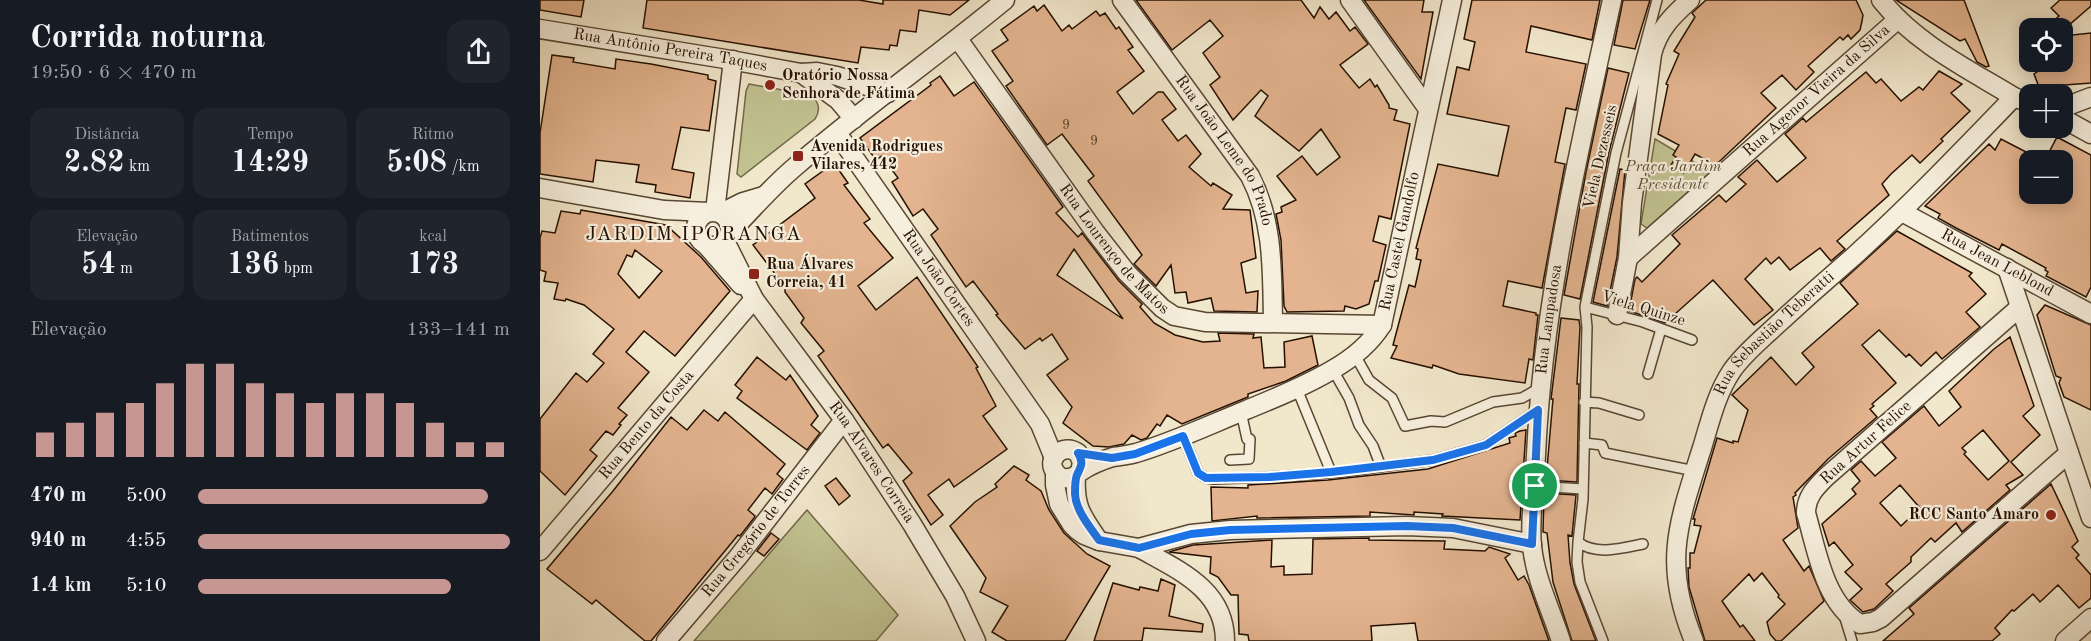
<!DOCTYPE html>
<html lang="pt">
<meta charset="utf-8">
<style>
:root{--surface:#171b24;--page:#20242c;--text:#f1f3f6;--muted:#9ea1a6;--accent:#c59692}
body{margin:0;font-family:"Old Standard TT",serif;background:var(--page);color:var(--text);height:100vh;display:flex;flex-direction:column;font-size:22px;white-space:nowrap}
*{box-sizing:border-box;margin:0}
p{font-size:20px;color:var(--muted)}
.icon{flex:none;width:33px;height:33px;fill:none;stroke:currentColor;stroke-width:2;stroke-linecap:round;stroke-linejoin:round}
.map{position:relative;flex:1;overflow:hidden}
.details{display:flex;flex-direction:column;background:var(--surface);width:540px}
.details>*{flex:none}
.tools{position:absolute;left:1479px;top:18px;display:grid;gap:12px}
.tools a{display:grid;place-items:center;width:54px;height:54px;border-radius:12px;background:var(--surface);box-shadow:0 3px 15px #0003;font-size:30px}
.pin{position:absolute;display:grid;place-items:center;width:51px;height:51px;color:#fff;margin:-26px;border:3px solid #fff;border-radius:50%;box-shadow:0 2px 6px #0007}
.round{display:grid;place-items:center;flex:none;width:63px;height:63px;border-radius:18px;background:var(--page)}
.head{display:flex;align-items:center;justify-content:space-between;height:102px;padding:0 30px}
h1{font-size:33px;font-weight:800;line-height:45px}
.figures{display:grid;grid-template-columns:repeat(3,1fr);gap:9px;height:102px;padding:6px 30px}
.figures div{display:grid;align-content:center;border-radius:15px;background:var(--page);text-align:center}
.figures b{font-size:30px;font-weight:800}
.figures small{font-size:16px;font-weight:400}
.figures p{font-size:16px}
.chart{height:168px;padding:12px 30px}
.chart p{display:flex;justify-content:space-between}
.chart svg{width:100%;height:108px;margin-top:6px;stroke:var(--accent);stroke-width:6}
ul{padding:0 30px;list-style:none;font-size:20px}
li{display:grid;grid-template-columns:96px 72px 1fr;align-items:center;height:45px}
li i{height:15px;border-radius:8px;background:var(--accent)}
main{display:flex;flex:1;min-height:0}
.map>svg:first-child{display:block}
</style>
<main>
<section class="details">
<div class="head"><div><h1>Corrida noturna</h1><p>19:50 · 6 × 470 m</p></div><a class="round"><svg class="icon" aria-label="share" viewBox="0 0 24 24"><path d="M12 15V3M7 8l5-5 5 5M5 13v7h14v-7"/></svg></a></div>
<div class="figures">
<div><p>Distância</p><b>2.82<small> km</small></b></div>
<div><p>Tempo</p><b>14:29</b></div>
<div><p>Ritmo</p><b>5:08<small> /km</small></b></div>
</div>
<div class="figures">
<div><p>Elevação</p><b>54<small> m</small></b></div>
<div><p>Batimentos</p><b>136<small> bpm</small></b></div>
<div><p>kcal</p><b>173</b></div>
</div>
<div class="chart"><p><span>Elevação</span>133–141 m</p>
<svg viewBox="0 0 160 44" preserveAspectRatio="none"><path d="M5 44V34M15 44V30M25 44V26M35 44V22M45 44V14M55 44V6M65 44V6M75 44V14M85 44V18M95 44V22M105 44V18M115 44V18M125 44V22M135 44V30M145 44V38M155 44V38"/></svg>
</div>
<ul>
<li><b>470 m</b>5:00<i style="width:93%"></i></li>
<li><b>940 m</b>4:55<i style="width:100%"></i></li>
<li><b>1.4 km</b>5:10<i style="width:81%"></i></li>
</ul>
</section>
<div class="map">
<svg width="1551" height="641" viewBox="0 0 1551 641">
<rect width="100%" height="100%" fill="#f1e7cb"/>
<filter id="stains"><feTurbulence type="fractalNoise" baseFrequency=".00333" numOctaves="4"/><feColorMatrix values="0 0 0 0 .2 0 0 0 0 .09 0 0 0 0 .02 0 0 0 .5 -.17"/></filter>
<radialGradient id="worn" r=".72"><stop offset=".6" stop-color="#630" stop-opacity="0"/><stop offset="1" stop-color="#630" stop-opacity=".3"/></radialGradient>
<path fill="#c2c392" stroke="#746a49" stroke-width="1.5" d="M209,84L270,95C279,101 281,110 275,119L201,177L197,174L206,91Z
M1115,139L1171,172L1107,228L1101,224Z
M267,510L358,615L336,641H154Z"/>
<path fill="#e3b48f" stroke="#251000" stroke-width="1.5" fill-rule="evenodd" d="M0,0H44L41,17L0,10Z
M107,0H319L343,4V0H429L410,15L379,10L376,32L360,30L357,46L350,45L349,50L321,47L318,63L103,28Z
M596,0H761L774,18L780,7L789,19L796,12L810,31L815,27L828,44L800,65L819,88L830,79L835,87L837,85L849,105V108L857,110L854,120L870,124L851,219L839,216L833,241L846,245L838,281H835L829,304L816,309L805,306L804,311L747,312L744,306L741,240L736,214L742,212L741,207L756,200L737,176L762,156L777,175L800,157L781,129L759,151L715,116L728,96L721,90L693,120L670,85L680,77L663,53L683,36L670,20L632,50Z
M824,0H884L882,12H893L881,79Z
M932,0H1060L1052,40L991,26L986,52L1046,64L1036,110L1026,108L1015,162L1025,164L1002,288L968,281L963,306L996,313V315H998L993,360L989,359L985,383L919,374L893,365L892,368L851,358L857,346L853,345L869,285L875,287L881,260L876,259L878,249L876,248L898,164L958,176L969,126L907,114L917,67L929,70L935,42L924,39Z
M1083,0H1110L1095,49L1074,45Z
M1166,0H1316L1323,15L1322,21L1320,30L1311,39L1308,35L1303,40L1300,37L1268,66L1274,72L1256,90L1242,75L1221,93L1236,108L1181,160L1175,165L1155,154L1144,173L1131,165L1136,157L1133,155L1139,145L1118,134L1128,85L1126,84L1139,54L1134,51L1155,17L1152,13Z
M1356,0H1424L1449,66L1446,67L1437,62L1425,39L1420,41Z
M1520,0H1551V6L1522,31V28H1517L1512,22L1519,16L1511,8Z
M504,5L522,31L529,25L532,29L556,11L560,16L565,13L576,29L579,27L593,47L588,50L604,71L577,92L593,114L618,92H623L636,109L622,120L638,141L646,135L661,154L649,167L671,186L673,183L692,195L683,209L710,210L716,258L701,263L706,293L718,291L717,312L674,311L671,298L648,303L646,292L635,293L631,265L616,286L594,264L602,255L548,181L554,176L522,134L507,145L466,86L473,81L452,51L468,40L461,30L494,6L497,11Z
M1551,33V83L1499,87L1494,74L1506,66L1522,64V51L1531,44L1523,36Z
M12,55L34,58L33,62L75,69L76,59L111,64L168,75V79L176,81L169,131L141,127L132,169L154,173L150,198L115,192L116,185L96,182L99,165L56,160L53,182L0,174V133Z
M1068,68L1089,73L1069,152L1040,299L1024,295L1046,172Z
M1399,71L1422,84L1411,93L1430,111L1401,139L1403,141L1380,163L1372,155L1351,174L1342,184L1349,195L1297,241L1305,249L1291,261L1280,248L1250,270L1239,257L1231,264L1226,258L1205,279L1233,310L1214,325L1173,280L1125,323L1089,311L1095,279L1097,277L1102,282L1140,244L1132,235L1179,195L1186,202L1206,184L1198,177L1217,160L1237,182L1266,158L1245,134L1263,118L1266,122L1326,72L1336,83L1341,79L1361,101L1379,87L1383,90Z
M400,76L414,96L434,82L523,207L516,213L538,237L542,233L579,281L602,304L600,307L614,323L635,335L663,342L680,341L678,333L714,334L713,338L721,337L724,368L745,367L744,342L772,336L778,365L746,381L708,394V397L642,424L627,415L620,426L617,424L607,438L601,440L592,435L584,444L569,447L553,446L523,423L532,407L507,375L528,359L512,334L502,341L500,338L485,349L456,315L458,314L433,281L426,287L391,235L398,229L383,209L373,216L352,182L358,178L342,156L336,160L320,138L391,85L390,83ZM534,249L583,319L517,275Z
M1517,137L1551,155V287L1546,297L1506,276L1508,272L1505,270L1506,268L1462,244L1459,250L1416,228L1398,218L1400,214L1385,206L1449,144L1455,150L1461,139L1490,154V194H1522V160H1505Z
M294,163L308,183L304,185L330,219L324,223L353,258L318,286L336,310L377,277L438,367L436,368L456,406L443,416L467,449L414,487L409,479L388,495L403,515L391,525L363,481L372,473L348,444L343,448L278,356L284,351L261,323L264,318L245,292V287L213,245L275,198L265,184Z
M1080,169L1085,170L1077,257L1067,306L1053,302Z
M41,210L126,225L161,257L190,291L135,356L104,331L86,352L109,372L78,408L87,415L79,424L81,425L73,435L66,431L50,450L57,456L25,495L0,471V419L36,373L47,382L64,363L53,354L74,329L44,305L26,299L25,301L14,299L18,283L4,281L6,272L0,270V238L2,231L15,233L21,211L40,214ZM95,250L122,271L99,298L78,274L87,255L92,257Z
M1357,231L1432,273L1429,276L1446,294L1426,312L1440,327L1402,359L1396,352L1381,366L1369,354L1366,357L1339,330L1322,345L1356,383L1332,404L1334,406L1330,409L1337,417L1288,459L1255,493L1256,495L1253,497L1258,528L1243,540L1264,571L1269,566L1284,601L1241,641H1236L1230,634L1227,622L1245,604L1238,597L1239,595L1222,573L1214,581L1209,574L1182,601L1200,627L1203,625L1215,641H1165L1149,587L1148,568H1150V553H1154L1161,526L1154,525L1155,519H1153L1177,438L1193,443V441L1198,442L1208,410L1192,395L1231,357L1256,385L1274,367L1262,353L1318,304L1300,283Z
M1505,305L1551,325V410L1524,397L1519,383L1521,378L1516,376L1497,315Z
M1021,318L1039,320L1040,327L1037,384H1039L1037,482L1006,480L1013,399H1011Z
M1470,337L1494,406L1483,416L1500,435L1471,462L1483,475L1466,485L1470,490L1422,532L1416,523L1395,542L1391,538L1371,557V562L1346,584L1353,591L1334,609L1323,612L1310,600L1322,589L1305,572L1313,565L1294,542L1289,546L1282,524L1316,494L1312,489L1320,481L1311,470L1321,461L1335,476L1356,458L1342,442L1384,406L1399,426L1421,407L1409,391L1454,349ZM1443,430L1469,461L1448,480L1424,454L1426,452L1422,448ZM1360,485L1380,508L1361,526L1340,503Z
M217,357L246,380L250,375L278,416L271,425L280,433L267,450L197,398L202,391L195,385Z
M164,410L178,421L185,412L245,464L237,474L243,479L232,494L225,488L208,510L215,516L214,518L200,536L198,535L111,641H105L56,600L52,604L7,569L73,491L131,417L147,430Z
M986,430L980,520L902,516L903,514L874,512V515L830,512V516L717,518V516L672,521L671,487L708,488V485L788,480L888,469L970,443L969,438L976,436L975,433L980,431Z
M474,466L489,475L486,480L501,491L509,510L524,533L547,554L570,566L525,641H467L452,632L468,606L440,592L446,578L410,526L435,502L457,487L455,484Z
M296,478L310,496L299,505L285,486Z
M1511,484L1538,541L1532,547L1539,555L1536,558L1551,575V598L1539,608L1518,585L1500,602L1493,594L1474,611L1472,610L1455,628L1460,634L1452,641H1343L1374,614L1369,608Z
M1004,493L1036,495L1032,536L1028,535L1030,563L1034,584L1056,641H1032L1013,582L1007,533L1003,532Z
M231,533L239,539L224,556L217,551Z
M829,538V540L905,541L904,549L945,551L949,547L970,554L965,558L978,580L984,576L989,585L1009,641H878L875,623L831,626L832,641H709L708,635L699,634L698,595H691L678,577L670,573L671,557L629,552L653,545L732,540L731,567L744,566V575L772,574L773,539Z
M621,579L635,585L629,616L663,624L662,632L604,628L602,641H554L573,583L599,590L600,587L618,591Z"/>
<g fill="none" stroke-linecap="round" stroke-linejoin="round">
<defs>
<path id="lane" d="M1045,307L1103,322L1152,340
M815,355L829,380L852,398L865,426L891,421L905,422L953,402L982,398L1001,387
M793,370L809,398L819,425L833,446L841,467
M1108,374L1121,329
M757,389L791,472
M1044,402L1059,403L1099,415
M643,436L658,473L666,478L674,479L729,477L802,472L893,460L946,445L998,410
M1044,443L1062,445L1065,453L1155,471
M690,460L709,459L710,439H707L701,412
M995,486L1043,489
M1038,542C1056,556 1083,548 1103,544
M1304,615L1312,641
M1063,641L1040,582L1037,562L1038,542L1043,499L1047,327L1045,307L1076,153L1117,0"/>
<g id="street">
<path id="s1" d="M582,0L710,176C734,222 732,272 733,322"/>
<path d="M810,0L888,109"/>
<path d="M1341,0C1375,43 1428,69 1474,97L1490,103"/>
<path id="s2" d="M0,29L185,59L261,73L277,72L297,76L348,93"/>
<path id="s3" d="M418,39L555,232L587,273L622,308L634,316L665,322L842,325"/>
<path d="M261,73L298,100L314,119"/>
<path d="M1522,108L1551,97"/>
<path d="M1522,118L1551,134"/>
<path id="s4" d="M297,133L500,424L514,458"/>
<path d="M0,188L124,210L169,212"/>
<path d="M175,211L193,60"/>
<circle cx="173" cy="229" r="17"/>
<path id="s5" d="M1362,212L1551,314"/>
<path d="M181,213L203,202L223,196"/>
<path d="M191,231C213,209 232,186 256,166C323,108 396,57 465,0"/>
<path id="s6" d="M185,241L214,299L304,420L372,524L415,596L436,641"/>
<path d="M166,245L201,285"/>
<path id="s7" d="M1088,258L1357,20"/>
<path d="M1467,268L1551,518"/>
<path d="M1480,307L1286,477C1275,488 1266,497 1266,513C1277,551 1284,602 1320,624L1333,622L1341,618L1529,453"/>
<path d="M1077,315L1088,258L1092,203L1112,54C1118,30 1132,16 1150,0"/>
<path d="M515,472V485L519,504L532,525L537,530L544,535L559,541L599,548L651,534L690,530L867,526L913,528L992,544"/>
<path id="s8" d="M540,472L542,462L538,453C523,442 504,459 516,473C519,477 524,479 528,478C534,478 536,475 540,472C549,466 563,460 573,457C581,456 588,455 596,453C633,442 669,425 706,410C735,398 765,386 792,370C813,358 830,344 842,325L912,0"/>
<path d="M536,476C534,507 542,516 559,541"/>
<path d="M599,548C638,570 685,589 685,641"/>
<path id="s9" d="M0,551L214,299"/>
<path id="s10" d="M126,641L198,557L304,420"/>
<path id="s11" d="M1021,641C1011,610 995,578 992,546C989,520 995,482 996,455C1003,301 1039,151 1072,0"/>
<path id="s12" d="M1154,641C1122,563 1138,524 1162,448C1170,422 1176,395 1191,372C1201,357 1215,345 1228,333C1256,307 1284,282 1313,257C1369,206 1421,152 1474,97"/>
<path d="M1525,641L1551,618"/>
</g>
</defs>
<use href="#lane" stroke="#584633" stroke-width="12"/>
<use href="#street" stroke="#584633" stroke-width="21"/>
<use href="#lane" stroke="#f6efdd" stroke-width="9"/>
<use href="#street" stroke="#f6efdd" stroke-width="18"/>
</g>
<g fill="none" stroke-linecap="round" stroke-linejoin="round">
<defs>
<path id="route" d="M998,410L992,544L913,528L867,526L690,530L651,534L599,548L559,540C550,527 536,511 535,494C535,489 535,479 537,475C541,466 544,463 538,453L572,458L595,454L643,436L658,473L666,478L729,477L791,472L893,460L946,445Z"/>
</defs>
<use href="#route" stroke="#fff" stroke-width="12"/>
<use href="#route" stroke="#1a73e8" stroke-width="8"/>
</g>
<g fill="#8f2418" stroke="#f6efdd" stroke-width="2">
<circle cx="230" cy="85" r="6"/>
<rect x="252" y="150" width="12" height="12" rx="3"/>
<rect x="208" y="268" width="12" height="12" rx="3"/>
<circle cx="1511" cy="515" r="6"/>
</g>
<g text-anchor="middle" dominant-baseline="central" stroke-width="4.5" stroke-linejoin="round" paint-order="stroke">
<g font-size="14" fill="#543924">
<text x="526" y="125">9</text>
<text x="554" y="141">9</text>
</g>
<g font-size="16" fill="#251000" stroke="#f6efdd">
<text stroke="none"><textPath href="#s2" startOffset="132">Rua Antônio Pereira Taques</textPath></text>
<text stroke="none"><textPath href="#s7" startOffset="252">Rua Agenor Vieira da Silva</textPath></text>
<text stroke="none"><textPath href="#s1" startOffset="183">Rua João Leme do Prado</textPath></text>
<text transform="translate(1061 157) rotate(-77)">Viela Dezesseis</text>
<text stroke="none"><textPath href="#s8" startOffset="518">Rua Castel Gandolfo</textPath></text>
<text stroke="none"><textPath href="#s3" startOffset="262">Rua Lourenço de Matos</textPath></text>
<text stroke="none"><textPath href="#s5" startOffset="108">Rua Jean Leblond</textPath></text>
<text stroke="none"><textPath href="#s4" startOffset="177">Rua João Cortes</textPath></text>
<text transform="translate(1103 309) rotate(17)">Viela Quinze</text>
<text stroke="none"><textPath href="#s11" startOffset="327">Rua Lampadosa</textPath></text>
<text stroke="none"><textPath href="#s12" startOffset="338">Rua Sebastião Teberatti</textPath></text>
<text stroke="none"><textPath href="#s9" startOffset="165">Rua Bento da Costa</textPath></text>
<text transform="translate(1326 443) rotate(-42)">Rua Artur Felice</text>
<text stroke="none"><textPath href="#s6" startOffset="266">Rua Álvares Correia</textPath></text>
<text stroke="none"><textPath href="#s10" startOffset="142">Rua Gregório de Torres</textPath></text>
</g>
<g font-size="16" font-weight="bold" fill="#251000" stroke="#f6efdd" text-anchor="start">
<text x="242" y="76">Oratório Nossa<tspan x="242" dy="18">Senhora de Fátima</tspan></text>
<text x="270" y="147">Avenida Rodrigues<tspan x="270" dy="18">Vilares, 442</tspan></text>
<text x="226" y="265">Rua Álvares<tspan x="226" dy="18">Correia, 41</tspan></text>
<text x="1499" y="515" text-anchor="end">RCC Santo Amaro</text>
</g>
<g font-size="16" font-style="italic" fill="#5c4f33" stroke="#f6efdd">
<text x="1133" y="167">Praça Jardim<tspan x="1133" dy="18">Presidente</tspan></text>
</g>
<g font-size="20" letter-spacing="1.5" fill="#251000" stroke="#f6efdd">
<text x="154" y="235">JARDIM IPORANGA</text>
</g>
</g>
<rect width="100%" height="100%" filter="url(#stains)"/>
<rect width="100%" height="100%" fill="url(#worn)"/>
</svg>
<div class="tools">
<a><svg class="icon" aria-label="locate" viewBox="0 0 24 24"><circle cx="12" cy="12" r="6"/><path d="M12 2v4M12 18v4M2 12h4M18 12h4"/></svg></a>
<a>+</a>
<a>−</a>
</div>
<div class="pin" style="left:995px;top:486px;background:#1e9e55"><svg class="icon" aria-label="arrive" viewBox="0 0 24 24"><path d="M6 21V4h12l-3 4 3 4H6"/></svg></div>
</div>
</main>
